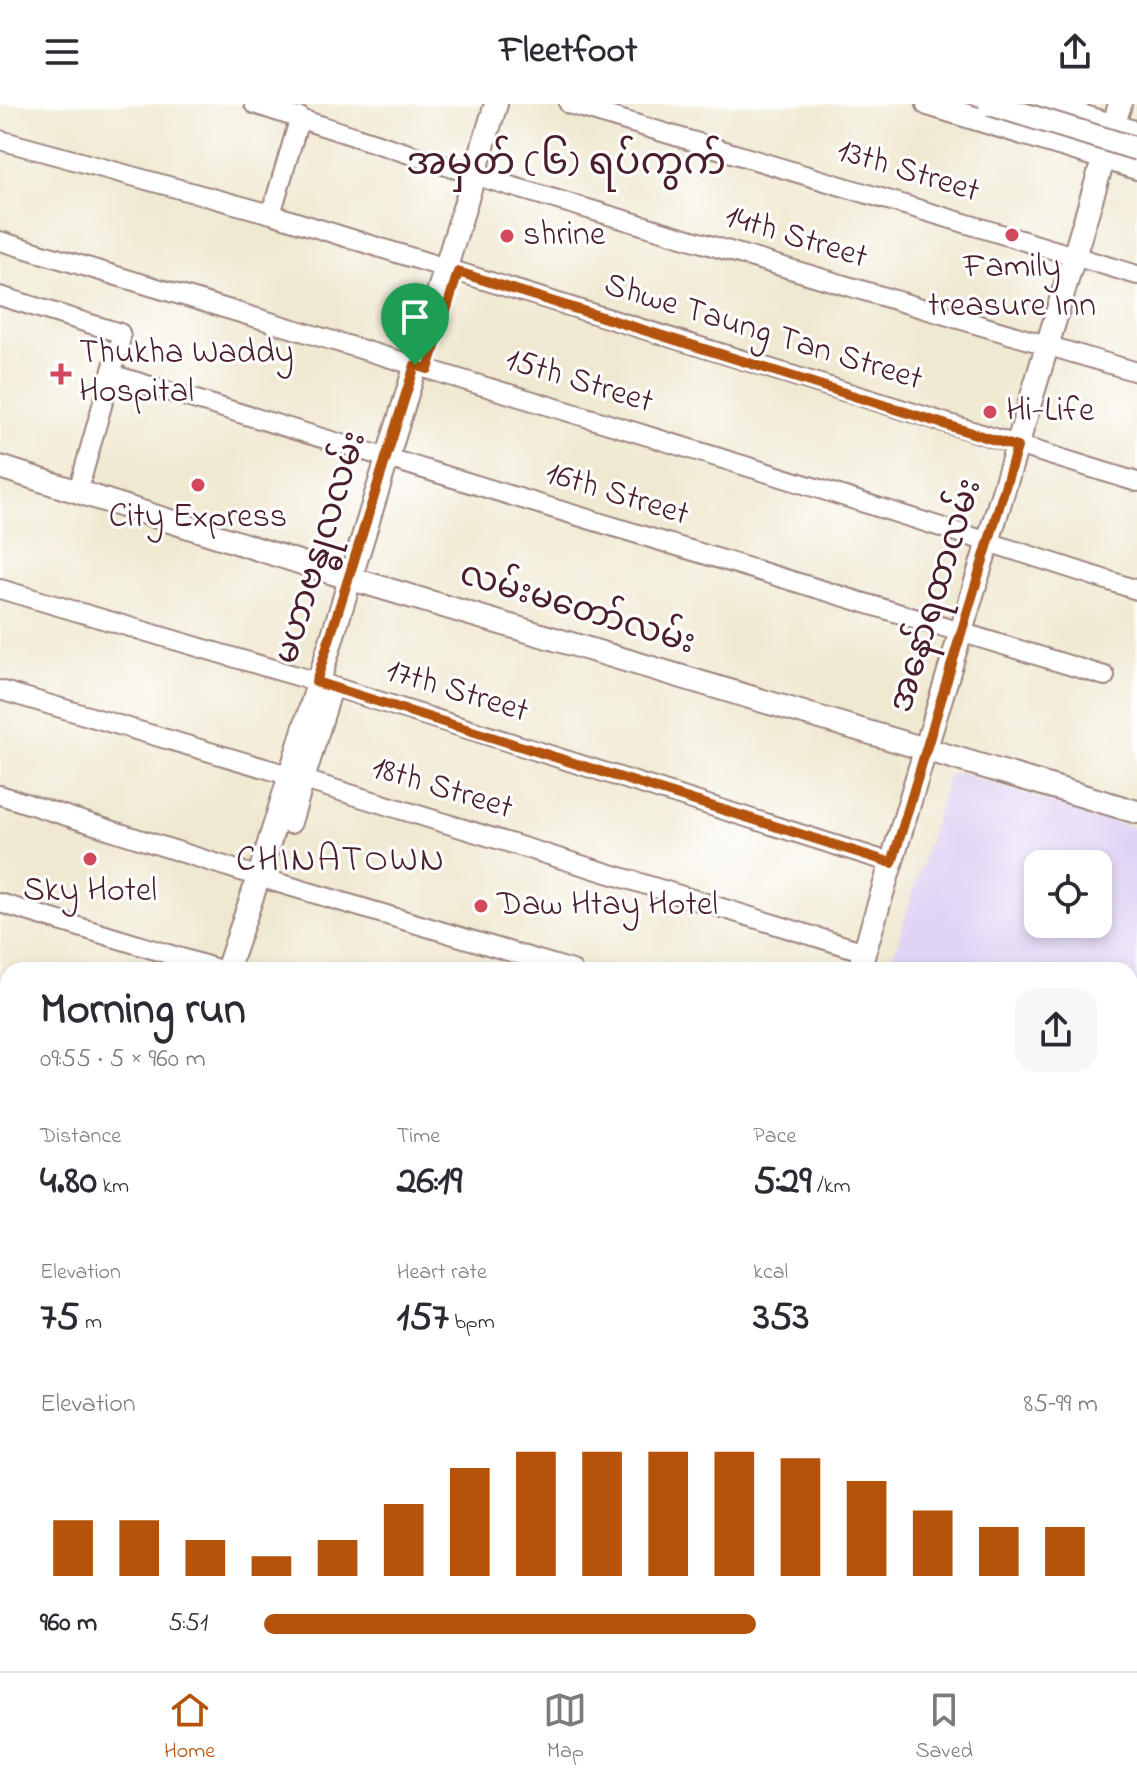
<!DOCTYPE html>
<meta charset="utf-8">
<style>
:root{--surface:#fff;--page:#f7f7f7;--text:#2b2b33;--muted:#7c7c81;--line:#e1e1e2;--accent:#b45309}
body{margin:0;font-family:"Indie Flower","Noto Sans Myanmar",sans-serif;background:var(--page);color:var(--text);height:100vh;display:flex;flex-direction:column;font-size:30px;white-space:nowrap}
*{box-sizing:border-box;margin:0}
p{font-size:26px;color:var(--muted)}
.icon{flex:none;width:44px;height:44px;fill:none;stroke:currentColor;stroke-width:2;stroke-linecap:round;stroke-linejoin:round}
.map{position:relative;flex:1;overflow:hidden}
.drawer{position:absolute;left:0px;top:858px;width:1138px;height:710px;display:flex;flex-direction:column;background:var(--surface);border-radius:24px 24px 0 0;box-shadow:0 4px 12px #0003}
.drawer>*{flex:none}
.fabs{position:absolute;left:1024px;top:746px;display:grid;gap:16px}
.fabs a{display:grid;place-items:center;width:88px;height:88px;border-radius:16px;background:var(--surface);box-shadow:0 4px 12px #0003;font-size:40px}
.pin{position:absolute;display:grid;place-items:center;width:68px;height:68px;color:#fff;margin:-82px -34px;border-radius:50% 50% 50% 0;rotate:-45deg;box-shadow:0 0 8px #0007}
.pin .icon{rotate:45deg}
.round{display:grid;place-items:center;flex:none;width:84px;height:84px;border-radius:24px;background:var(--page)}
.summary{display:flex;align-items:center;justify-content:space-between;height:136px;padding:0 40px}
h1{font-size:44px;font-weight:800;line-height:60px}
.metrics{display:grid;grid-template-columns:repeat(3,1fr);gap:12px;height:136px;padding:8px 40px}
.metrics div{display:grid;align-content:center}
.metrics b{font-size:40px;font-weight:800}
.metrics small{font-size:22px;font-weight:400}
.metrics p{font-size:22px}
.chart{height:224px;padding:16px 40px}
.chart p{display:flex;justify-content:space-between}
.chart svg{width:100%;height:144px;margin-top:8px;stroke:var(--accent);stroke-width:6}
ul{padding:0 40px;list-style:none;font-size:26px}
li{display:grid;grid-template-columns:128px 96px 1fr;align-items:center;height:60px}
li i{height:20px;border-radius:10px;background:var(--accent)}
header{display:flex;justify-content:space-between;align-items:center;height:104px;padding:0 40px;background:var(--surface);font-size:36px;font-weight:800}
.tab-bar{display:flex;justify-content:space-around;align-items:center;height:112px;border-top:2px solid var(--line);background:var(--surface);font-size:22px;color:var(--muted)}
.tab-bar a{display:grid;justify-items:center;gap:4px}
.tab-bar .active{color:var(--accent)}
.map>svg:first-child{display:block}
</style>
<header><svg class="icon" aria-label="menu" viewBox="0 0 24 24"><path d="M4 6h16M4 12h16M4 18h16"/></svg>Fleetfoot<svg class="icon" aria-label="share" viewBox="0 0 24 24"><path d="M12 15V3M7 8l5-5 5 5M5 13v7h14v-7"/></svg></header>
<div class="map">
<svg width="1137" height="1567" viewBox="0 0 1137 1567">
<rect width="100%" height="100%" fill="#fff"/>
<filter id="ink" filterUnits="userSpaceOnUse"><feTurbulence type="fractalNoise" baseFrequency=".0125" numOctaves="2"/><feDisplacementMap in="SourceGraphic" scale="16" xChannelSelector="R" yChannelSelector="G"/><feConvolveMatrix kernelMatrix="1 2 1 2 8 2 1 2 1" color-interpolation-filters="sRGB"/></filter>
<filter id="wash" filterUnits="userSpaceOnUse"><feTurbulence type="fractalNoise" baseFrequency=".006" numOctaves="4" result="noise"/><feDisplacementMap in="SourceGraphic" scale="32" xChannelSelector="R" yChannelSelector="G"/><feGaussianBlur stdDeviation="1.8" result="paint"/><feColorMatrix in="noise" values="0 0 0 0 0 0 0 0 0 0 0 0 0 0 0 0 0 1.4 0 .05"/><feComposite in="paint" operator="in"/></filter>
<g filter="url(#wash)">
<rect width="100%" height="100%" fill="#f0e9d1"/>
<path fill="#e0d4f4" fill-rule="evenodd" d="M952,669H960L1137,725V1567H673L675,1560H1130V866H889L947,676ZM1038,760H1098V820H1038Z"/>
</g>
<g filter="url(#ink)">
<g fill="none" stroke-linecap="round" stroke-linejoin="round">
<defs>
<path id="minor" d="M254,0L487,75L1137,268
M569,0L1137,171
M0,36L271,110L1137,378
M271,110L300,13
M0,137C380,251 760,363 1137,486
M0,192L120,229L121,234L78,387
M111,270L1105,572
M0,485L331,582L892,759
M0,586L288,671L865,848
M0,691L272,777L572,866
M0,799L221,866
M0,901L8,903
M0,1151L8,1153
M0,1251L8,1253
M0,1360L8,1363
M0,1467L8,1470
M315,1560L339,1567"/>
<path id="major" d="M928,0L1137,64
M1042,0L1137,29
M0,363L349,474L1137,708
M290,718L329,590
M227,866L259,772L496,0
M859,866L1120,0
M0,1025L8,1027
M32,1567L34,1560
M644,1567L646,1560"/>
</defs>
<use href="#minor" stroke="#9d847e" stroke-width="22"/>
<use href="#major" stroke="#9d847e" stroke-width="26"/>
<use href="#minor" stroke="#fff" stroke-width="18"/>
<use href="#major" stroke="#fff" stroke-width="22"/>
<defs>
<path id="major-bridge" d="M990,0L1137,45"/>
</defs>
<use href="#major-bridge" stroke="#9d847e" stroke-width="26" stroke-linecap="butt"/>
<use href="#major-bridge" stroke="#fff" stroke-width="22"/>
</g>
</g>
<g fill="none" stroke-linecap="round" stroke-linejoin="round" filter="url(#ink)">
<defs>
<path id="route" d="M458,168L1017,343L892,759L316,578L415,261L428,265Z"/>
</defs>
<use href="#route" stroke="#fff" stroke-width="16"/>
<use href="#route" stroke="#b45309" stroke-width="10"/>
</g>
<g fill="#d1495b" stroke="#fff" stroke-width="3">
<circle cx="1012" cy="131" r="8"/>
<circle cx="507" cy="132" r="8"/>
<path d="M57 258h8v8h8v8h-8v8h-8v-8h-8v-8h8z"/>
<circle cx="990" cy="308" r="8"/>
<circle cx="198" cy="381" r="8"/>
<circle cx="90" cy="755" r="8"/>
<circle cx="481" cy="802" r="8"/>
</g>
<g text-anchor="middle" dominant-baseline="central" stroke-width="6" stroke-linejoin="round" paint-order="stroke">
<g font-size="34" fill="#4a1f2b" stroke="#fff">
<text transform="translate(908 68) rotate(17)">13th Street</text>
<text transform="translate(796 134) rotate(17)">14th Street</text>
<text transform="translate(763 229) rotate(17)">Shwe Taung Tan Street</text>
<text transform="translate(579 278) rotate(17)">15th Street</text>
<text transform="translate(617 391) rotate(17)">16th Street</text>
<text transform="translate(322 444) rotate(-73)">မဟာဗန္ဓုလလမ်း</text>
<text transform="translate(937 492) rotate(-73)">အနော်ရထာလမ်း</text>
<text transform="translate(577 506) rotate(17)">လမ်းမတော်လမ်း</text>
<text transform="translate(457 588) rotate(17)">17th Street</text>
<text transform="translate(442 685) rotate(17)">18th Street</text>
</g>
<g font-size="34" fill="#4a1f2b" stroke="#fff" text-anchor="start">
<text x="523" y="132">shrine</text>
<text x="1012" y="164" text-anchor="middle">Family<tspan x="1012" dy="39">treasure Inn</tspan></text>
<text x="79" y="250">Thukha Waddy<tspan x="79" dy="39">Hospital</tspan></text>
<text x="1006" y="308">Hi-Life</text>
<text x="198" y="414" text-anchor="middle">City Express</text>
<text x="90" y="788" text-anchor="middle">Sky Hotel</text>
<text x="497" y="802">Daw Htay Hotel</text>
</g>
<g font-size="36" letter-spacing="2" fill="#4a1f2b" stroke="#fff">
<text x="341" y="757">CHINATOWN</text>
</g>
<g font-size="38" fill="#4a1f2b" stroke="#fff">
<text x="566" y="61">အမှတ် (၆) ရပ်ကွက်</text>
</g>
</g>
</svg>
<div class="fabs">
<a><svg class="icon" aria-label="locate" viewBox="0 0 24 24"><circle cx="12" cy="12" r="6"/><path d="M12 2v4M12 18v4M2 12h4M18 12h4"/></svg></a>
</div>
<div class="pin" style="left:415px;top:261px;background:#1e9e55"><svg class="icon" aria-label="arrive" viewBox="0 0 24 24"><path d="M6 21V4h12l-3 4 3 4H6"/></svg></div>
<section class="drawer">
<div class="summary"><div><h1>Morning run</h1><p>09:55 · 5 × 960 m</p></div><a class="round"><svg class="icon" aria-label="share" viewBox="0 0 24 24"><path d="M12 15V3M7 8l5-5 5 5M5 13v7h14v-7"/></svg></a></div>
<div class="metrics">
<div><p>Distance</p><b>4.80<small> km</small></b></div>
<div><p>Time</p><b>26:19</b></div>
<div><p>Pace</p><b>5:29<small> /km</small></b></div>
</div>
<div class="metrics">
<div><p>Elevation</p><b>75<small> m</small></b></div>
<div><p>Heart rate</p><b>157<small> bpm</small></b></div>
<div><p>kcal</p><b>353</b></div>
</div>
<div class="chart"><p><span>Elevation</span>85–99 m</p>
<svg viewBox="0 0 160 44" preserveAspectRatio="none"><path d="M5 44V27M15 44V27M25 44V33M35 44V38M45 44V33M55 44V22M65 44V11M75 44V6M85 44V6M95 44V6M105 44V6M115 44V8M125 44V15M135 44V24M145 44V29M155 44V29"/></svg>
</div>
<ul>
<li><b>960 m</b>5:51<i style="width:59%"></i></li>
</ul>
</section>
</div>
<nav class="tab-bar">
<a class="active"><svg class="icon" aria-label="home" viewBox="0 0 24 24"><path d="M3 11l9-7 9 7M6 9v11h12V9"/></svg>Home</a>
<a><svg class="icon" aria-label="map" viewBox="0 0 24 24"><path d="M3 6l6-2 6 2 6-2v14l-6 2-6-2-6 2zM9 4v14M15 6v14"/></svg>Map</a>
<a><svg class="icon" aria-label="saved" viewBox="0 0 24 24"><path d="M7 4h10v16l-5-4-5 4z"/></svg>Saved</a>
</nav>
